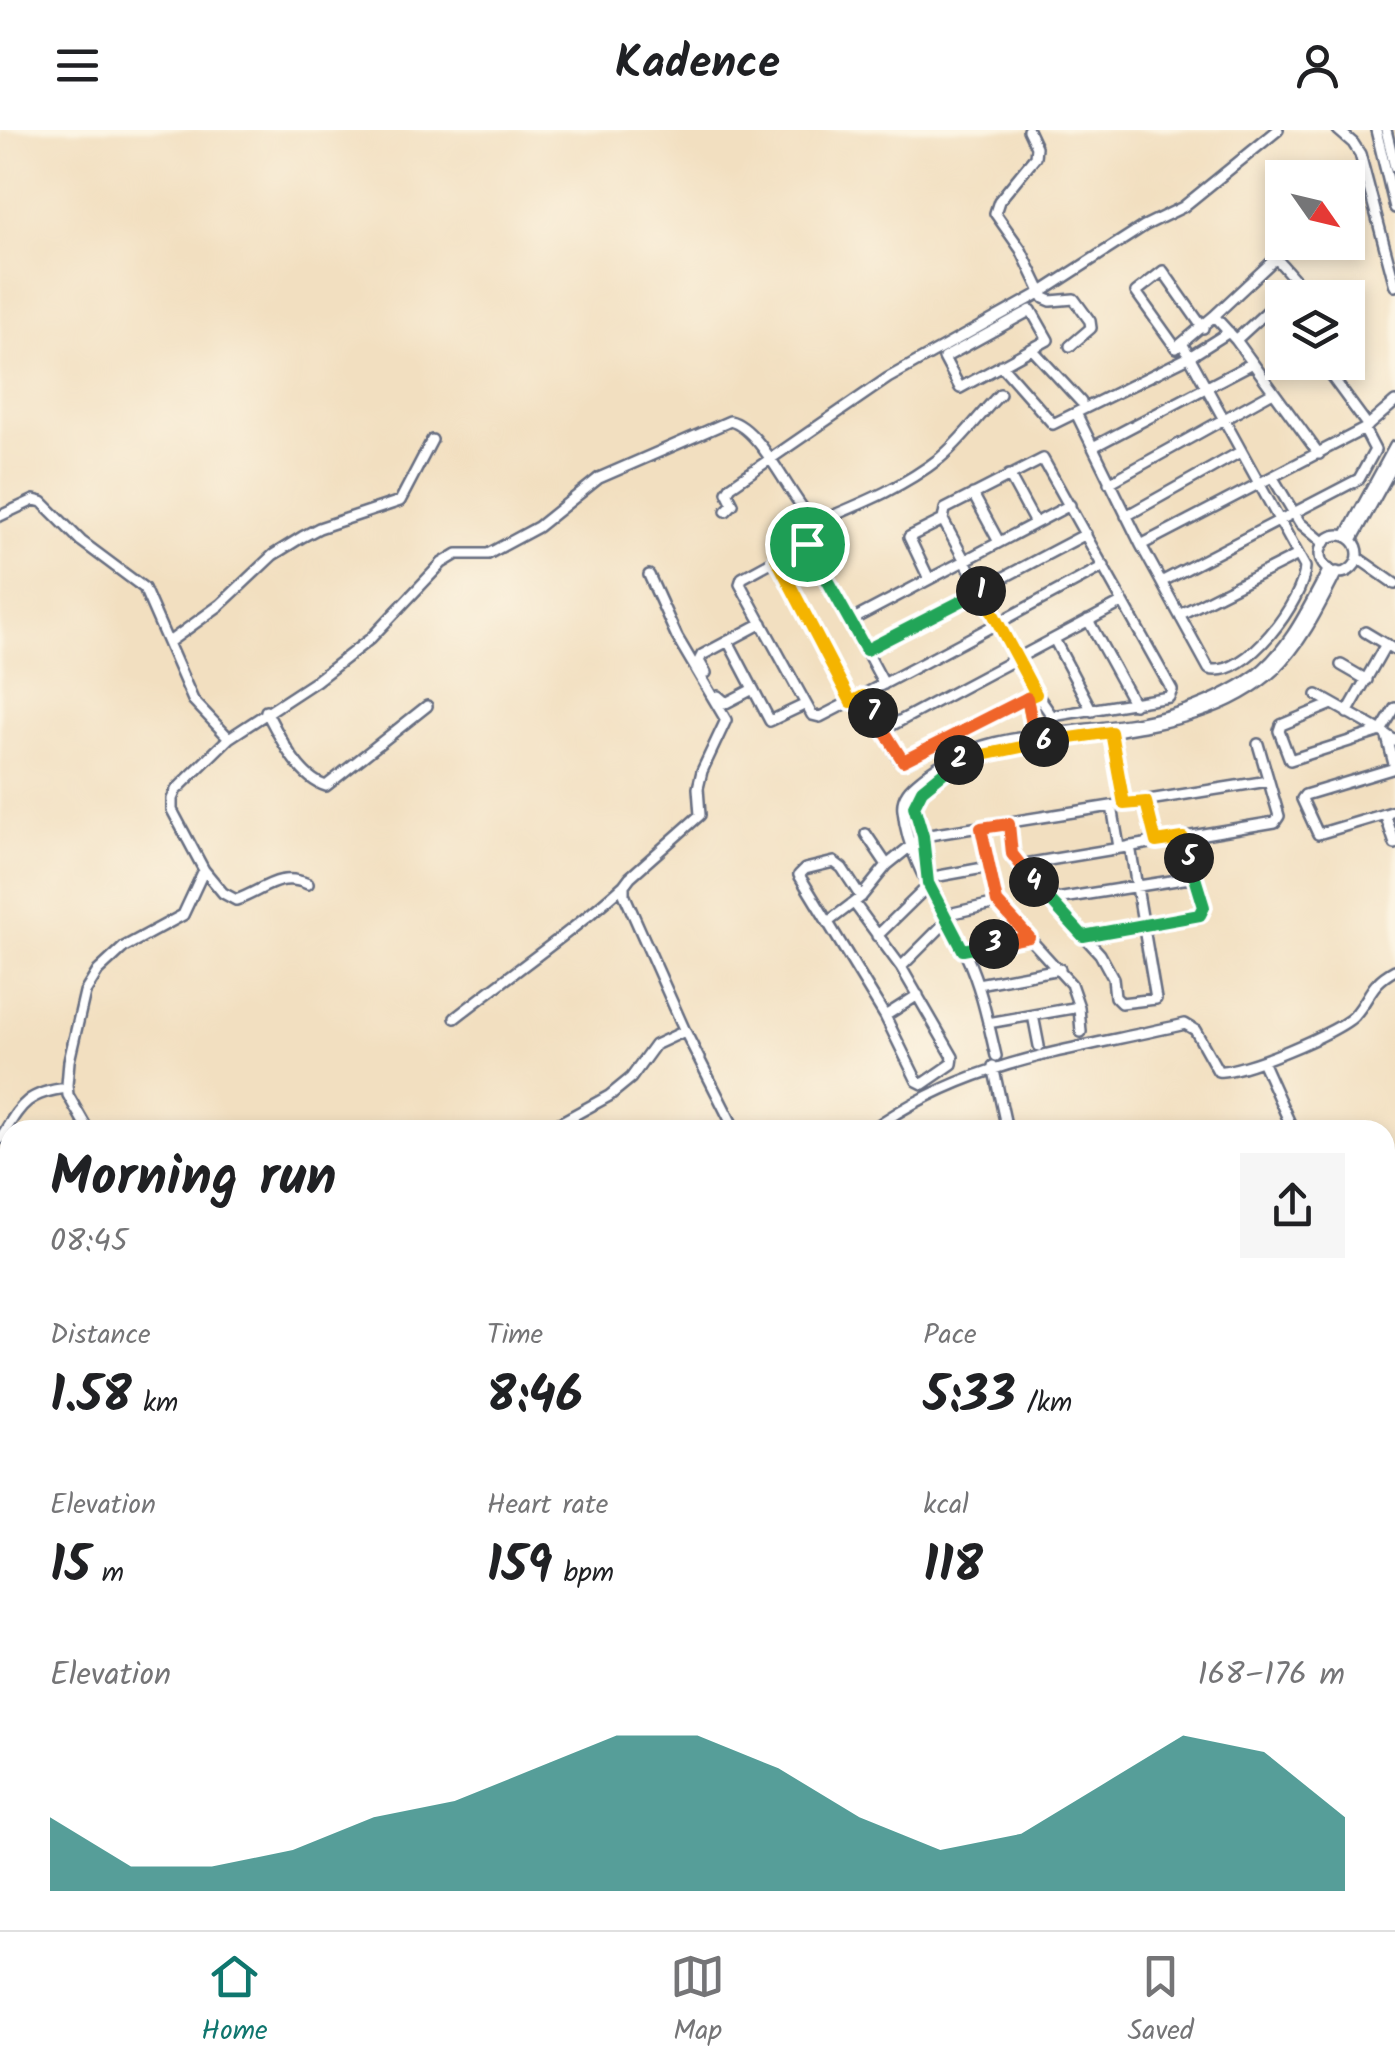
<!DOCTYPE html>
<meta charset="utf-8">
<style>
:root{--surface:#fff;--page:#f6f6f6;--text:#202124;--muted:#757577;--line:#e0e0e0;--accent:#0f766e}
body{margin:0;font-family:Kalam,sans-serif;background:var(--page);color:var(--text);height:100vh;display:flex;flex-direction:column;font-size:38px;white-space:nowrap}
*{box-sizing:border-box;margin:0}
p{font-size:32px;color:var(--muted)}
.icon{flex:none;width:55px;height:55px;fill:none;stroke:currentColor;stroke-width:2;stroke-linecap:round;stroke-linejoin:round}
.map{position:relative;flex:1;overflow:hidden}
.details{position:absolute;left:0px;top:990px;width:1395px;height:810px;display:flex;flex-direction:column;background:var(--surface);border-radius:30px 30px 0 0;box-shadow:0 5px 15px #0003}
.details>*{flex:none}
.needle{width:65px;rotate:124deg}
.buttons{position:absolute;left:1265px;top:30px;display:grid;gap:20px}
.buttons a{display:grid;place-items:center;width:100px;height:100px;border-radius:0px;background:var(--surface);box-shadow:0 5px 15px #0003;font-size:50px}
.pin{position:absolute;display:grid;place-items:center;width:85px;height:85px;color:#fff;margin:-42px;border:5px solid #fff;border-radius:50%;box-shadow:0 2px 10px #0007}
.km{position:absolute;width:50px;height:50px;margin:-25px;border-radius:50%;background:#222;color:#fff;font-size:28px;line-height:50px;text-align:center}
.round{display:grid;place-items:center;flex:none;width:105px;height:105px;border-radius:0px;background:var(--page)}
.overview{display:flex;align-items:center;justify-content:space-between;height:170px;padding:0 50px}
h1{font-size:55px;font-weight:800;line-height:75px}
.stats{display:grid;grid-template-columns:repeat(3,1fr);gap:15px;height:170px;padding:10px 50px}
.stats div{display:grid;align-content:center}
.stats b{font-size:50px;font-weight:800}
.stats small{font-size:28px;font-weight:400}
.stats p{font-size:28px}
.chart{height:280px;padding:20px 50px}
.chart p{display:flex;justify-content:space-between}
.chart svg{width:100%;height:180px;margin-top:10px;fill:var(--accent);opacity:.7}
header{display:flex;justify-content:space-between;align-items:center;height:130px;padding:0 50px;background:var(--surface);font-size:45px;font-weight:800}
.dock{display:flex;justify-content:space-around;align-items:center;height:140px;border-top:2px solid var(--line);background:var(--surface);font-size:28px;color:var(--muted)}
.dock a{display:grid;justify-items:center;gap:5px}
.dock .active{color:var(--accent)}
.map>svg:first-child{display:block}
</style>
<header><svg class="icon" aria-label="menu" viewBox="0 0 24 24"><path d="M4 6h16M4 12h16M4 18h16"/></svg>Kadence<svg class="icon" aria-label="person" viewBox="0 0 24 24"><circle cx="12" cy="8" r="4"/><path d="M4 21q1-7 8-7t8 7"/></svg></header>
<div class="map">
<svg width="1395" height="1800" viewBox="0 0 1395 1800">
<rect width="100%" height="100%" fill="#fcf5e5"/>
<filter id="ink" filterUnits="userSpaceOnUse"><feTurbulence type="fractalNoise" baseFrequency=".01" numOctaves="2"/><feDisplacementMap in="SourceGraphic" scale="20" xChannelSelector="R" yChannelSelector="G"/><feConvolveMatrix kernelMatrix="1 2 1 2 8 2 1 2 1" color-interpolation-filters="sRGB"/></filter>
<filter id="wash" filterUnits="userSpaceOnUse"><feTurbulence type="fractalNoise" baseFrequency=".0048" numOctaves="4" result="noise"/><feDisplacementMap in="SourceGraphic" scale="40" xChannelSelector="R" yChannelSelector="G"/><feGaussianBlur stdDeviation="2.25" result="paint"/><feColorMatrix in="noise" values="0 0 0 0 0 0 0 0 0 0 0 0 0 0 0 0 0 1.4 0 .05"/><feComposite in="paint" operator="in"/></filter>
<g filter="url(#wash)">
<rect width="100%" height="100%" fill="#f2dfc0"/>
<path fill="#a2ce7b" stroke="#5e7e6c" stroke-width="2.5" d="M281,1790H630L636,1800H328L325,1796Z"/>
</g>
<g filter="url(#ink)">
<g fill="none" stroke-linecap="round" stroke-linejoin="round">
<defs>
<path id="minor" d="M1028,0L1036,17L1035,27L999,71L995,83L1021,120L1044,168L1051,171L1074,169L1090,191L1091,198L1070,216
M1338,0L1353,13L1360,24L1395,156
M1376,0L1395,78
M1386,0L1395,37
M1031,180L1048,210L960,258L944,228Z
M1203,198L1163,141L1136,162L1176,218L1214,186
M1236,210L1298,153L1276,128L1214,186L1236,210L1319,324
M1032,219L1081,272
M1321,232L1368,296
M1001,235L1053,294L1191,226L1229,202
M1076,283L1141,415L1209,539C1245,550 1304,470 1305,437L1182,213
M1093,317L1251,234
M1043,329L1172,560L1169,567L1052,586L1036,563L943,390L945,379Z
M1009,345L1035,393
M1273,348L1300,393L1324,413
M1109,353L1273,262
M973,364L999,412
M726,381L733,374L727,362L731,356L888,248L1040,163L1144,96L1183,77L1278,0
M0,386L34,370L42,372L81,411L144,458L193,570L229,608
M1126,386L1240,322
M1320 424a19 19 0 1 1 38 0a19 19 0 1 1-38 0Z
M1346,406L1395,316
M1352,410L1395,332
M1141,415L1364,299L1395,272
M1358,428L1395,454
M777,429L851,572
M649,445L677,507L726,590L702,641L698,658L700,685L630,747L624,755V764L685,901L735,1000
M929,449L909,407L943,390
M1163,451L1359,349L1375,320L1364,299
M1181,484L1298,425
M1088,490L1134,574
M850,491L1070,375
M1365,502L1395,520
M1054,509L1092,581
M728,511L770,591L806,574
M169,512L220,475L273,425L302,407L319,398L400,371L432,310
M866,520L1086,404
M1341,535L1367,550
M706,543L699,531L702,525L762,493
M884,554L810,416L804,414L742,448L740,454L812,585L820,587C916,538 1009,487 1104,436
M863,565L899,629L907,631L1036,563
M1317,565L1381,601
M718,566L726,573L753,559
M1027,568L1035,611
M1332,574L1281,595L1279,601L1290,630L1381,601
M1395,578L1381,601L1395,611
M266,581C279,605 298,648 326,656L427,576
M1347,583L1386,514
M883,600L1123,472
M1111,602L1125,675
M1146,672L1156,711
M1112,676L1119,717
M1395,681L1385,684L1395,714
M1385,684L1318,704L1302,669L1305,665L1395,638L1387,607
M1009,694L1015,731L1100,824L1113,848L1115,867L1121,873L1156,869L1130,716
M981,698L997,773L1071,854L1079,877L1081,902
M866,704L887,735
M1019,735L1275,692L1279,686L1258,614
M204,740L223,763L236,770C263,761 278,741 308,754
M929,747L923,706L915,684L916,668L950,635L977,624C1015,618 1053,611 1091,605C1156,594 1225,586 1275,539C1302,513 1320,475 1337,442
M928,748L989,737
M1050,770L1196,747
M854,773L901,837L953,927L952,934L923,954L917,951L885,886L799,745L805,739L834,732L842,738L861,767
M944,785L997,773
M828,792L861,767L887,735L923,706L1268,651
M877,806L929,755
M1083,806L1200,785L1204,777L1183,708
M963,820L1029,807
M901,837L947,791
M978,854L1060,839
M1033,885L1039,916
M885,886L918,865
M455,888C512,843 571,803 624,755
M988,893L1079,877
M996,926C988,892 981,857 966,825C943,778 908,733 903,680C901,666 911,657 921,649C988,591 1093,609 1174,584C1201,576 1234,561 1256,545C1290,519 1309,476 1329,439
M1262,931L1293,1000
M993,936L1007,1000
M88,1000L68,965L67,955L69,931L85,862L98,841L124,817L183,785L204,740L172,680V669L176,660L229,608L316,551L370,509L442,433L457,424H488L538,397L599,348L730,291C761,298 789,366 813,391H820C863,373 903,357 940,328C962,310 980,284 1000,264
M547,1000L609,966L631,948L655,915L685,901
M871,1000C971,929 1070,921 1185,894L1195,900L1218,941C1239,944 1339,902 1354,886C1371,867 1369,854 1395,840
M0,1009C20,977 24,963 67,958
M0,1429L10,1424
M0,1489L10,1494
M1385,1577L1395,1568
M0,1749L10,1759
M37,1790L46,1800
M784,1799L793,1790
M97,1800L109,1790
M733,1800L738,1790
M898,1800L909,1790
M1342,1800L1348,1790"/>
</defs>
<use href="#minor" stroke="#666d80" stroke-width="14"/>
<use href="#minor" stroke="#fff" stroke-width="9"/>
</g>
</g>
<g fill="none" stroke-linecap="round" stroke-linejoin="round" filter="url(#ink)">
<defs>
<path id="split-1" d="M807,414L866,520L981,461"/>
<path id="split-2" d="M959,630L1036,614L1027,568L1036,564L981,461"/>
<path id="split-3" d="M959,630L922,660L914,676L923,706L928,753L963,820L994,814"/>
<path id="split-4" d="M994,814L1029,807L997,772L981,698L1009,694L1012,724L1034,752"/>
<path id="split-5" d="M1034,752L1083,806L1200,785L1204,777L1189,728"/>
<path id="split-6" d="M1044,612L1111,602L1124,674L1146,672L1156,712L1183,708L1189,728"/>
<path id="split-7" d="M873,583L903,631L1027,568L1036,614L1044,612"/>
<path id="split-8" d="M807,414L776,428L851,572L863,566L873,583"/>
</defs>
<use href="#split-1" stroke="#fff" stroke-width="20"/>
<use href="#split-2" stroke="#fff" stroke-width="20"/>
<use href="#split-3" stroke="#fff" stroke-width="20"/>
<use href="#split-4" stroke="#fff" stroke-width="20"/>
<use href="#split-5" stroke="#fff" stroke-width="20"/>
<use href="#split-6" stroke="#fff" stroke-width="20"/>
<use href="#split-7" stroke="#fff" stroke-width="20"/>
<use href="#split-8" stroke="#fff" stroke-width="20"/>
<use href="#split-1" stroke="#22a559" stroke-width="12"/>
<use href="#split-2" stroke="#f5b400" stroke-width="12"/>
<use href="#split-3" stroke="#22a559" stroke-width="12"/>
<use href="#split-4" stroke="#f0652b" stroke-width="12"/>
<use href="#split-5" stroke="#22a559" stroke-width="12"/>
<use href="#split-6" stroke="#f5b400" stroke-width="12"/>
<use href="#split-7" stroke="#f0652b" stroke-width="12"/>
<use href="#split-8" stroke="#f5b400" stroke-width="12"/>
</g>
</svg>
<div class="buttons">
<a><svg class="needle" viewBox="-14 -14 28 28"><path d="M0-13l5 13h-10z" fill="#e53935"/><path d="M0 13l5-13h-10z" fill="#757577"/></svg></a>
<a><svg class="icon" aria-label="layers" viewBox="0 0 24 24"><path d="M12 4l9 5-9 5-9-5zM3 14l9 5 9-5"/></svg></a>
</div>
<div class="pin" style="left:807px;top:414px;background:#1e9e55"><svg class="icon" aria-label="arrive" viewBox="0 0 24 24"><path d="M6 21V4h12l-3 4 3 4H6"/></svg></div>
<b class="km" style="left:981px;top:461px">1</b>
<b class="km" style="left:959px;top:630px">2</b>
<b class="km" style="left:994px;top:814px">3</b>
<b class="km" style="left:1034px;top:752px">4</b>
<b class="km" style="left:1189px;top:728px">5</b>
<b class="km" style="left:1044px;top:612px">6</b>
<b class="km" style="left:873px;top:583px">7</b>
<section class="details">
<div class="overview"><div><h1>Morning run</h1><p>08:45</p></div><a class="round"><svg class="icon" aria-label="share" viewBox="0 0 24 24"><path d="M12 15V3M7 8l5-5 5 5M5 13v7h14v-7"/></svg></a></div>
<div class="stats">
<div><p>Distance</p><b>1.58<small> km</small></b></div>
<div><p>Time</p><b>8:46</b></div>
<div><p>Pace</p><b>5:33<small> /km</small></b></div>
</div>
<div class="stats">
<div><p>Elevation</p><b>15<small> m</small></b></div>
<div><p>Heart rate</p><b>159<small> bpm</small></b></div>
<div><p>kcal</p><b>118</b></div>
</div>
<div class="chart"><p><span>Elevation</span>168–176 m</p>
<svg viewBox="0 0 160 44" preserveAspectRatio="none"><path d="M0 44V26L10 38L20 38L30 34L40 26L50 22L60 14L70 6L80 6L90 14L100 26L110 34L120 30L130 18L140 6L150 10L160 26V44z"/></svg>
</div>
</section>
</div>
<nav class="dock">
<a class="active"><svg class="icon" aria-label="home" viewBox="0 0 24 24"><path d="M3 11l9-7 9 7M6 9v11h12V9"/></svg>Home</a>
<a><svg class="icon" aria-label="map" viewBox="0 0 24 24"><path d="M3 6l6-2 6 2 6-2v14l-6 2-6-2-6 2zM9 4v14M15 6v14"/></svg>Map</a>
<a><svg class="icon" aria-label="saved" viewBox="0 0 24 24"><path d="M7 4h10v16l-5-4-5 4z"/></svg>Saved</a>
</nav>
